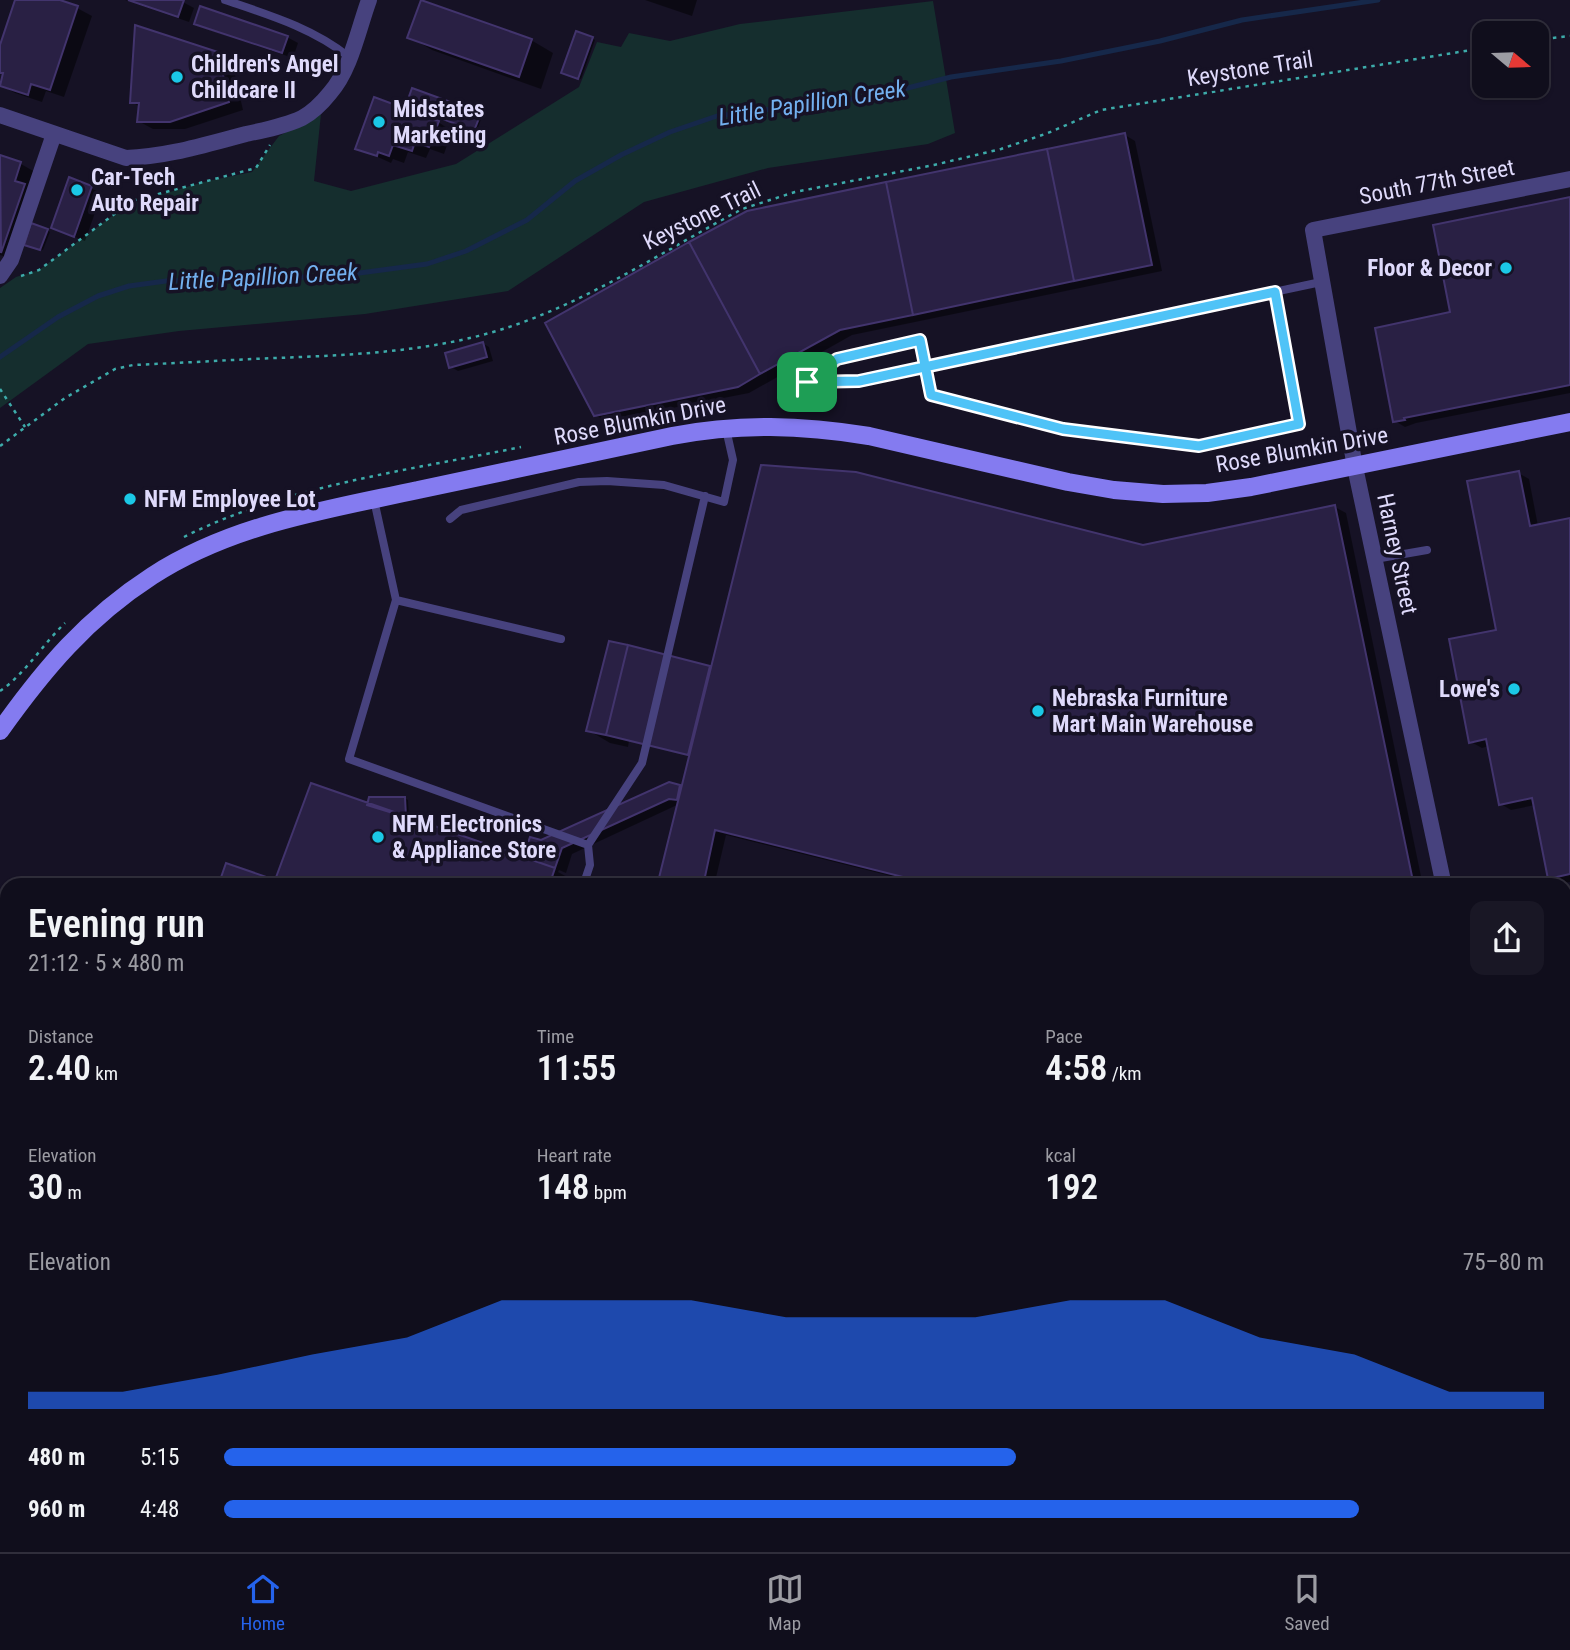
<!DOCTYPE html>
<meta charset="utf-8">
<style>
:root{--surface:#100e1c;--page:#191725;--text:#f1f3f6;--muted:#9c9ca3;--line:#302e3b;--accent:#2563eb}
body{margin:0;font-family:"Roboto Condensed",sans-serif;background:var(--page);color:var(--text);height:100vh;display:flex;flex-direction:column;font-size:26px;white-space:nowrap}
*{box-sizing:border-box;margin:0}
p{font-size:23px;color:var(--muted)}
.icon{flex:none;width:38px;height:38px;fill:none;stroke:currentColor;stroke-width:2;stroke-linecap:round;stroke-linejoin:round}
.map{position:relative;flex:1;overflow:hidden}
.sheet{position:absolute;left:0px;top:878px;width:1572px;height:674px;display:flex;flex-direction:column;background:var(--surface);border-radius:21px 21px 0 0;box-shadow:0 2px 5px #0004,0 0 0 2px var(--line)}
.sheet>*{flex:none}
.needle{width:46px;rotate:109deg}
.fabs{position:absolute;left:1472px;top:21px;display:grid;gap:14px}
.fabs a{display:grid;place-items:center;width:77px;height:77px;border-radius:14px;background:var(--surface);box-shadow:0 2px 5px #0004,0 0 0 2px var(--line);font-size:35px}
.pin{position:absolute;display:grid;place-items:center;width:60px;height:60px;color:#fff;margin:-30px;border-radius:14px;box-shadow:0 4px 10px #0006}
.round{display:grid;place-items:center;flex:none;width:74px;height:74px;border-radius:14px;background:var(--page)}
.headline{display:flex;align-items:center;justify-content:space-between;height:119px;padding:0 28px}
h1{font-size:38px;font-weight:600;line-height:52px}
.stats{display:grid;grid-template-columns:repeat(3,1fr);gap:10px;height:119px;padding:7px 28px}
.stats div{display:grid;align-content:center}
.stats b{font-size:35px;font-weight:600}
.stats small{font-size:19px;font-weight:400}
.stats p{font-size:19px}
.chart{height:196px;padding:14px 28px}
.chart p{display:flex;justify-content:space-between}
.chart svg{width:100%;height:126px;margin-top:7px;fill:var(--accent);opacity:.7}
ul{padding:0 28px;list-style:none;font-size:23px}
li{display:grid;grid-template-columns:112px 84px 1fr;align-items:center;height:52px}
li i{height:18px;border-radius:9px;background:var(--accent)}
.menu{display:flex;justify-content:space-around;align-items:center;height:98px;border-top:2px solid var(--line);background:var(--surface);font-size:19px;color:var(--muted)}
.menu a{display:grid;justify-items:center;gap:4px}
.menu .on{color:var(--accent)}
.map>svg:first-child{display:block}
</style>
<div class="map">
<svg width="1570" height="1552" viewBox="0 0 1570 1552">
<rect width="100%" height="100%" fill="#161225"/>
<path fill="#152e2e" d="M933,1L955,133L928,144L768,168L644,202L508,291L365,314L179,331L88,344L0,408V288L16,277L39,270L127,205L203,182L252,172L279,136L321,114L314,181L351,191L456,164L579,87L597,42L621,47L629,33L670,41L740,24Z"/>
<path fill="#0007" d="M17,0H54L77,8L92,16L64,97L46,91L42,102L15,93L0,85L4,75L0,73V51Z
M125,0H179L194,8L189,22Z
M645,0H697L692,16Z
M196,23L287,37L298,43L293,58L207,29Z
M410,37L531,40L553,53L541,89L432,50Z
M592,38L595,40L581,79L566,74Z
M217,53L232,62L243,110L185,129H153L138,121L140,107L132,102Z
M411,106L480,115L482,116L477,131Z
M438,122L452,131L444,154L430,149L426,158L408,152L404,163L393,159L391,163L358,148Z
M1125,135L1135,141L1162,271L852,335L749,393L606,421L595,415Z
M0,157L21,164L35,172L16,260L0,255Z
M70,180L102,193L85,241L53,228Z
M1570,199V393L1416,423L1405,427L1395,421L1453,313Z
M47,230L50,232L43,250L28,245Z
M482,343L489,347L493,361L458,371L451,367Z
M1518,473L1529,479L1538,526L1570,520V882L1561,884L1550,878L1535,805L1511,810L1501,804L1489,746L1482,748L1471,742L1498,631Z
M1335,507L1346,513L1423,886H931L726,835L714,886H659L677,805L572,854L566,873L559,870L558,872L569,878L566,886H220L277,883L369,806L405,798L408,800L409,819L524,859L541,842L669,784L682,787L690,755L629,741L628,747L610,743L588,730L610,643L711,668L1143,546Z
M0,1338L7,1341V1545H18L16,1552H0Z
M40,1545H105L103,1552H38Z
M381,1545H412L409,1552H390Z
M995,1545H1067L1065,1552H992Z"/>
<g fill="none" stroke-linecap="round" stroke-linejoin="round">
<path stroke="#16284a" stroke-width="5" d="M0,357L58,317L98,296L129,286L166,281L337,276L427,264L466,251L527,220L575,181L621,155L670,132L717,116L876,96L951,77L1061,61L1160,41L1242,20L1378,0"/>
</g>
<path fill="#292044" stroke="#42346d" stroke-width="2" d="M15,0H60L78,6L50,90L31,84L28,95L0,86L3,73H0V45Z
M128,0H184L178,17Z
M421,0L532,39L519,77L407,38Z
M200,6L288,36L282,53L194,24Z
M135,25L218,52L229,102L170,122H137L139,103H130Z
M576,31L593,37L578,79L561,73Z
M412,88L481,113L474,131L406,105Z
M374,97L439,121L429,147L415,142L412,151L393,145L389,156L378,152L377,156L355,149Z
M1125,133L1152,265L1074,281L1047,149Z
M1047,149L1074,281L913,315L886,182Z
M0,155L21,162L15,181L25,184L1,253Z
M69,177L92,186L74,237L51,228Z
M886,182L913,315L840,330L760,374L689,242L747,211Z
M1570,197V385L1404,418L1405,420L1393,422L1375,328L1450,312L1433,225Z
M31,223L48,229L40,250L24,245Z
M689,242L760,374L738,387L594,416L545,323Z
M483,342L487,357L449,368L445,353Z
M761,465L856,472L1143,545L1335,505L1414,886H939L715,830L703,886H657Z
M1519,471L1530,526L1570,518V874L1548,879L1532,798L1499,805L1486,739L1469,743L1449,639L1496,630L1467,481Z
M609,641L628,645L606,735L586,731Z
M628,645L710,666L688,755L606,735Z
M669,782L680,785L677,800L669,799L562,848L555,868L523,857L530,837L541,840Z
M311,783L555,868L549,886H218L226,863L275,880Z
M369,797H405L406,817L367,805Z
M7,1007V1043L0,1041V1008Z
M0,1041L7,1043V1229L0,1227Z
M1570,1261V1302L1564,1299V1270Z
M0,1337L7,1339L5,1363L7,1364V1477L0,1474Z
M0,1474L7,1477V1543L4,1552H0Z
M38,1545H92L90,1552H36Z
M379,1545H404L402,1552H388L378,1548Z
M478,1545L496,1552H476Z
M994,1545H1054L1052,1552H990Z"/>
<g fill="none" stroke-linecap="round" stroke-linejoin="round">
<path stroke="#3dabaa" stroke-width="2.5" stroke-dasharray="3.5 5" stroke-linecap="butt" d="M1536,40L1570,36
M21,276L39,270L132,201L256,168L270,145
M0,389L25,427
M0,446L65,398L115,369L133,365C180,363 228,360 276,358C352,355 432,352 506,328C587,302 667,249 742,209L795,192L934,165L1001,149L1048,133L1101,110L1484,48
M184,537C284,486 411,470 521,447
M0,691C25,674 43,644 65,623
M1569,1529L1570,1530
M863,1545L884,1552"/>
<path stroke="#47427e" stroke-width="8" d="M225,0C269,15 313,28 349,57
M1275,292L1299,424L1199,446L1063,429L931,395L920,340L837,359L807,382L859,381L1321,282
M374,500L396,600L349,759L588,845L590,865L583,886
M450,519L461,510L579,482L607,481L664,485L724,502L733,460L726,429
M1375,559L1427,550
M396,600L561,639
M588,845L642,763L705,496
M724,880L745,886
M1564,1002L1570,1001
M1564,1148L1570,1152
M573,1545L576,1552
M920,1545L940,1552
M23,1552L25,1545
M412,1552L414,1545
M454,1552L456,1545
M519,1552L522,1545
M974,1552L977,1545
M1075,1552L1078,1545
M1127,1552L1130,1545"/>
<path stroke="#47427e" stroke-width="16" d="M0,115L126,158C166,157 207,144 246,134C265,130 285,126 302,118C313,112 322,103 330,93C351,69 358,30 369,0
M0,276L11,260L54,134
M1444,886L1355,467L1313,230L1570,179
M1564,910L1570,938
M1564,1135L1570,1128
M1564,1198L1570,1200
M1564,1411L1570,1413
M619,1552L622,1545
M1357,1552L1358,1545"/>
<path stroke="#847bf0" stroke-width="18" d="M0,731C44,669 87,618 152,576C232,524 326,510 418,490C503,472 588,454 672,436C739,423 802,425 869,436L1068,482L1114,490L1163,494L1207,493L1251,487L1570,422"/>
<path stroke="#c46def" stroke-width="18" d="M0,1262L7,1264
M0,1304L7,1307
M696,1545L716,1552
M817,1545L837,1552"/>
</g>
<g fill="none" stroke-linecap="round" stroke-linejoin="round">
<defs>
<path id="route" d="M807,382L859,381L1275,292L1299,424L1199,446L1063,429L931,395L920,340L837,359L807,382"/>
</defs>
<use href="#route" stroke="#fff" stroke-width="14"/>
<use href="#route" stroke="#4fc3f7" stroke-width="9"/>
</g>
<g fill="#1bc8e6" stroke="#161225" stroke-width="2.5">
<circle cx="177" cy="77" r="7"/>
<circle cx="379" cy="122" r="7"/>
<circle cx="77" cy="190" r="7"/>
<circle cx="1506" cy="268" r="7"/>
<circle cx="130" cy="499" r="7"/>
<circle cx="1514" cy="689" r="7"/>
<circle cx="1038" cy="711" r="7"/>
<circle cx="378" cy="837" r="7"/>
</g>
<g text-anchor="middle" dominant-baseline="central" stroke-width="7" stroke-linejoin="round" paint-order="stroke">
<g font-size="23" font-weight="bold" fill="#dfdafb" stroke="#161225" text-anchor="start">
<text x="191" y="64">Children's Angel<tspan x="191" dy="26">Childcare II</tspan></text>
<text x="393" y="109">Midstates<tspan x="393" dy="26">Marketing</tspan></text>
<text x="91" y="177">Car-Tech<tspan x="91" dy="26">Auto Repair</tspan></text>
<text x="1492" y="268" text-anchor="end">Floor &amp; Decor</text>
<text x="144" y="499">NFM Employee Lot</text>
<text x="1500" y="689" text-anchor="end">Lowe's</text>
<text x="1052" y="698">Nebraska Furniture<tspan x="1052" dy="26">Mart Main Warehouse</tspan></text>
<text x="392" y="824">NFM Electronics<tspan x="392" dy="26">&amp; Appliance Store</tspan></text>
</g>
<g font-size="23" fill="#dfdafb" stroke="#161225">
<text transform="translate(1250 69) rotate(-9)">Keystone Trail</text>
<text transform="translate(1437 182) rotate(-11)">South 77th Street</text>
<text transform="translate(702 216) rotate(-26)">Keystone Trail</text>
<text transform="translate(640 421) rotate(-11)">Rose Blumkin Drive</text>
<text transform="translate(1302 450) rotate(-10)">Rose Blumkin Drive</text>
<text transform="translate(1397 554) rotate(78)">Harney Street</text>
</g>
<g font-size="24" font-style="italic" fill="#73b0ef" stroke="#161225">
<text transform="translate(812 103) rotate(-9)">Little Papillion Creek</text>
<text transform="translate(263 277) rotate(-3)">Little Papillion Creek</text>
</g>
</g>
</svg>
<div class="fabs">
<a><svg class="needle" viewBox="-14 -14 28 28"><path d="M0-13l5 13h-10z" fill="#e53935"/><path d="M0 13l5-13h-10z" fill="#9c9ca3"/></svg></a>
</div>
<div class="pin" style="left:807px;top:382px;background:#1e9e55"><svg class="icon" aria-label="arrive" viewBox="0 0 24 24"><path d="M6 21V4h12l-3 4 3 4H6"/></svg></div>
<section class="sheet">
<div class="headline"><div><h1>Evening run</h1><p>21:12 · 5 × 480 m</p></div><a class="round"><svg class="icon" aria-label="share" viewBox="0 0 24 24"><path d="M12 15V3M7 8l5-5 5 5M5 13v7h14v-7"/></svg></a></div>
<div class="stats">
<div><p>Distance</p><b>2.40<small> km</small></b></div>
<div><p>Time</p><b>11:55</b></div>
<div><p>Pace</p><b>4:58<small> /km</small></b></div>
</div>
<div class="stats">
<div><p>Elevation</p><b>30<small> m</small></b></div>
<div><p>Heart rate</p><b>148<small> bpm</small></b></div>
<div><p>kcal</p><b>192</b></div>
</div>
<div class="chart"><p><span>Elevation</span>75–80 m</p>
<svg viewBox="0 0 160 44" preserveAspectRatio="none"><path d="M0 44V38L10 38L20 32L30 25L40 19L50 6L60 6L70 6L80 12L90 12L100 12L110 6L120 6L130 19L140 25L150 38L160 38V44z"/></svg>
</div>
<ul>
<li><b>480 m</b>5:15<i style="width:60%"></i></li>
<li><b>960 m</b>4:48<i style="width:86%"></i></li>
</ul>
</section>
</div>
<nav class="menu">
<a class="on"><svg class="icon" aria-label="home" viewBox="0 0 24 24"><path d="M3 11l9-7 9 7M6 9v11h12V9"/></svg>Home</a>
<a><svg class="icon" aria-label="map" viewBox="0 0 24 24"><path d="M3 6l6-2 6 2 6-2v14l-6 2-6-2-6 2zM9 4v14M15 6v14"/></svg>Map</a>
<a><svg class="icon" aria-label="saved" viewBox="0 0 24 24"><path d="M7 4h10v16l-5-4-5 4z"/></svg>Saved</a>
</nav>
